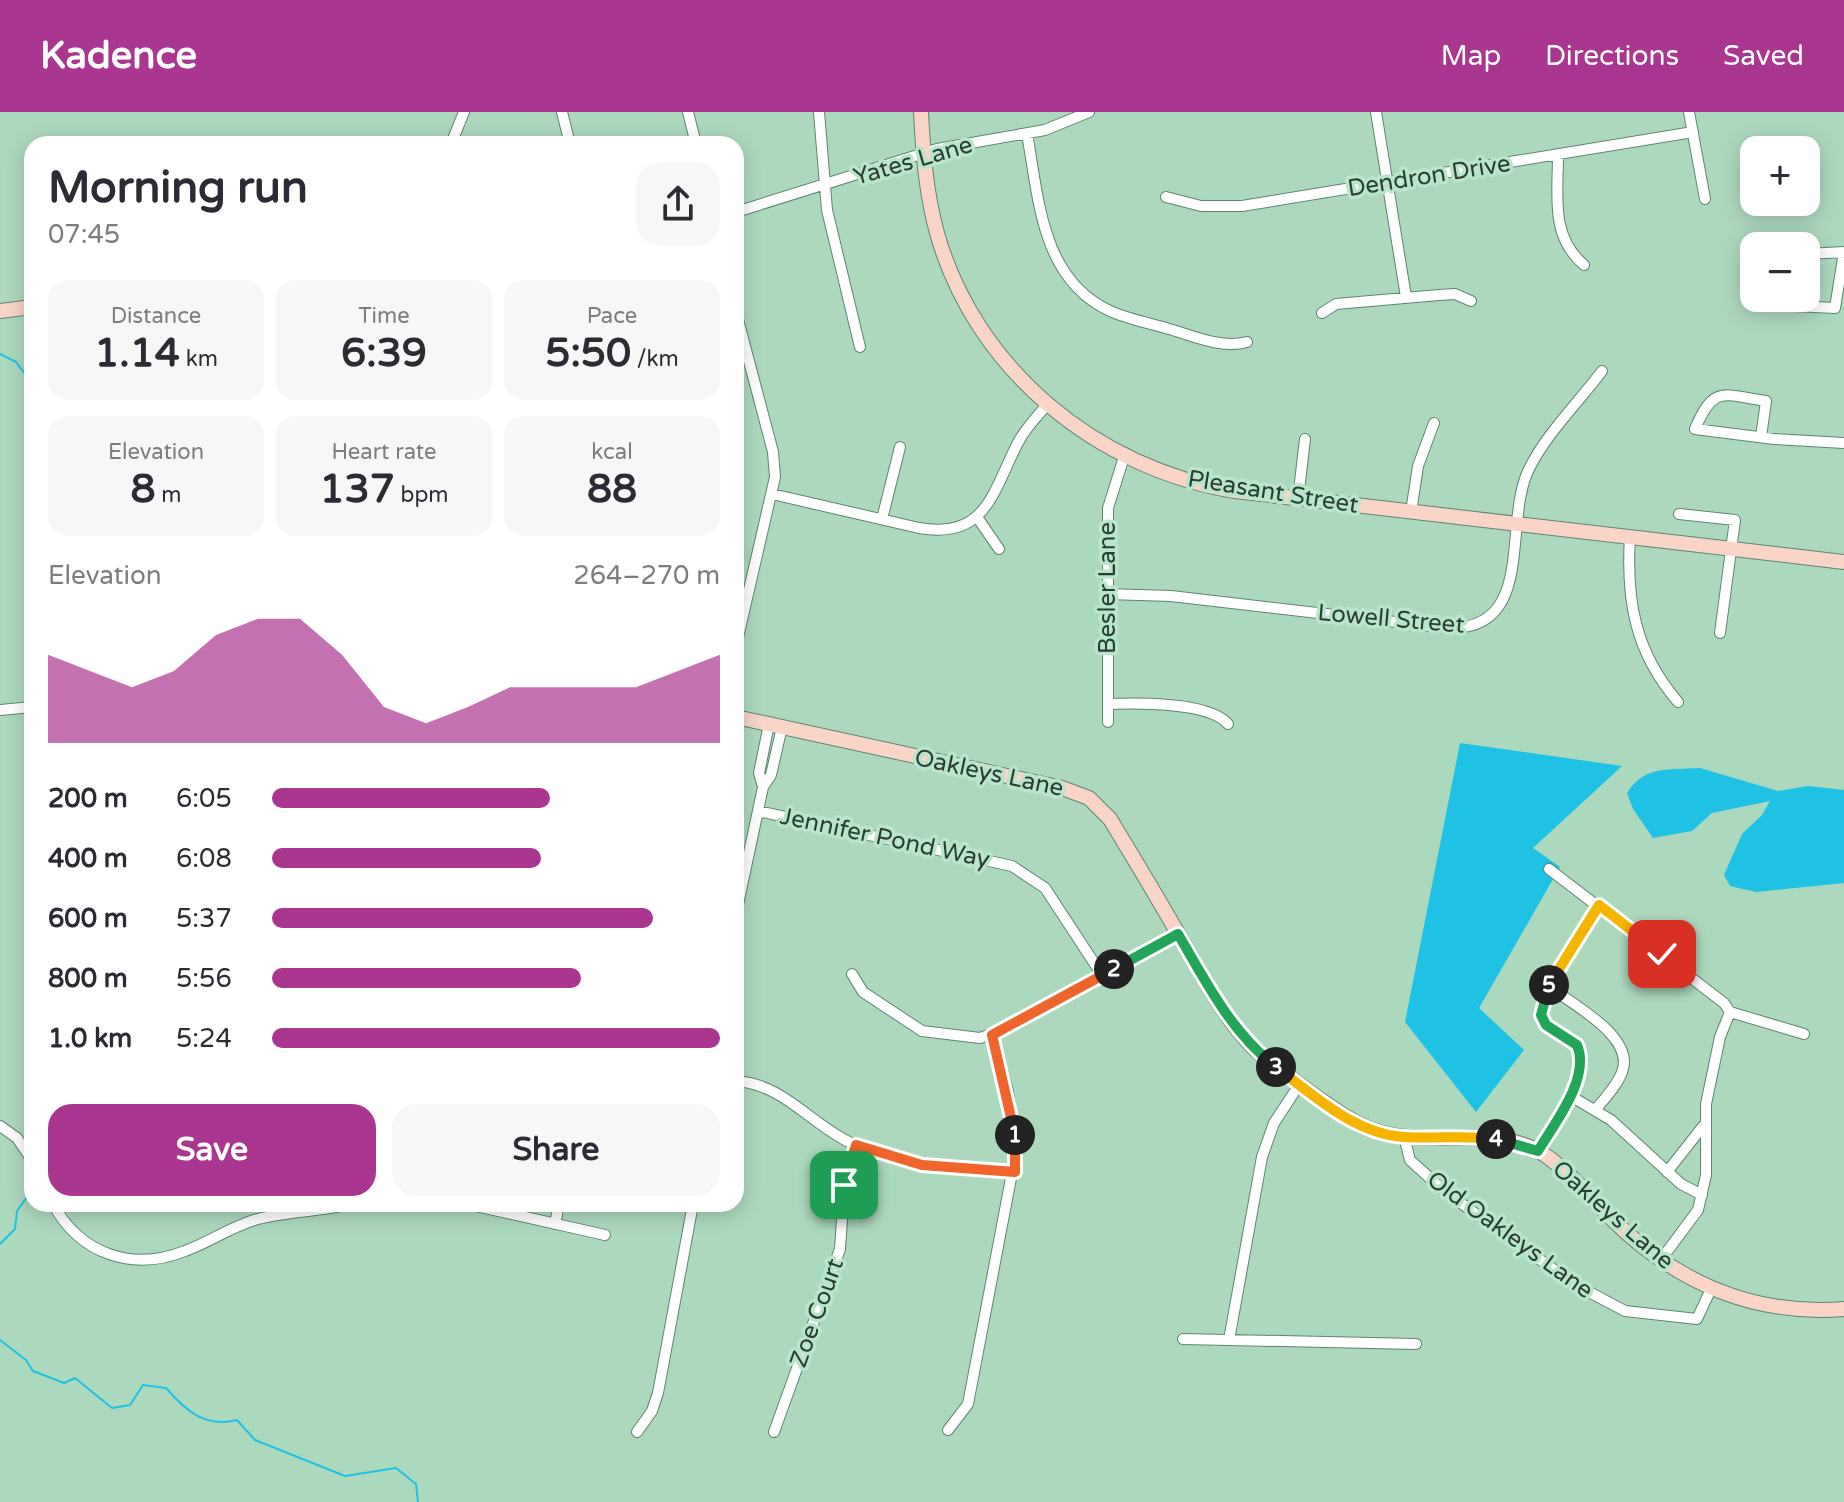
<!DOCTYPE html>
<meta charset="utf-8">
<style>
:root{--surface:#fff;--page:#f7f7f7;--text:#2b2b33;--muted:#7c7c81;--accent:#aa368f}
body{margin:0;font-family:"Varela Round",sans-serif;background:var(--page);color:var(--text);height:100vh;display:flex;flex-direction:column;font-size:30px;white-space:nowrap}
*{box-sizing:border-box;margin:0}
p{font-size:26px;color:var(--muted)}
.icon{flex:none;width:44px;height:44px;fill:none;stroke:currentColor;stroke-width:2;stroke-linecap:round;stroke-linejoin:round}
.map{position:relative;flex:1;overflow:hidden}
.panel{position:absolute;left:24px;top:24px;width:720px;height:1076px;display:flex;flex-direction:column;background:var(--surface);border-radius:24px;box-shadow:0 4px 20px #0003}
.panel>*{flex:none}
.fabs{position:absolute;left:1740px;top:24px;display:grid;gap:16px}
.fabs a{display:grid;place-items:center;width:80px;height:80px;border-radius:16px;background:var(--surface);box-shadow:0 4px 20px #0003;font-size:40px}
.pin{position:absolute;display:grid;place-items:center;width:68px;height:68px;color:#fff;margin:-34px;border-radius:16px;box-shadow:0 4px 12px #0006}
.km{position:absolute;width:40px;height:40px;margin:-20px;border-radius:50%;background:#222;color:#fff;font-size:22px;line-height:40px;text-align:center}
.round{display:grid;place-items:center;flex:none;width:84px;height:84px;border-radius:24px;background:var(--page)}
.head{display:flex;align-items:center;justify-content:space-between;height:136px;padding:0 24px}
h1{font-size:44px;font-weight:800;line-height:60px}
.metrics{display:grid;grid-template-columns:repeat(3,1fr);gap:12px;height:136px;padding:8px 24px}
.metrics div{display:grid;align-content:center;border-radius:20px;background:var(--page);text-align:center}
.metrics b{font-size:40px;font-weight:800}
.metrics small{font-size:22px;font-weight:400}
.metrics p{font-size:22px}
.chart{height:224px;padding:16px 24px}
.chart p{display:flex;justify-content:space-between}
.chart svg{width:100%;height:144px;margin-top:8px;fill:var(--accent);opacity:.7}
.action{display:flex;gap:16px;margin-top:auto;padding:16px 24px}
.action a{flex:1;height:92px;border-radius:24px;background:var(--accent);color:#fff;font-size:32px;font-weight:800;line-height:92px;text-align:center}
.action a+a{background:var(--page);color:var(--text)}
ul{padding:0 24px;list-style:none;font-size:26px}
li{display:grid;grid-template-columns:128px 96px 1fr;align-items:center;height:60px}
li i{height:20px;border-radius:10px;background:var(--accent)}
header{display:flex;align-items:center;gap:48px;box-sizing:border-box;height:112px;padding:0 40px;background:var(--accent);color:#fff}
header strong{font-size:38px}
nav{display:flex;gap:44px;margin-inline-start:auto;font-size:28px}
.map>svg:first-child{display:block}
</style>
<header>
<strong>Kadence</strong>
<nav><a>Map</a><a>Directions</a><a>Saved</a></nav>
</header>
<div class="map">
<svg width="1844" height="1390" viewBox="0 0 1844 1390">
<rect width="100%" height="100%" fill="#acd9be"/>
<path fill="#1fc1e5" d="M1460,631L1622,654L1533,736L1560,755L1479,896L1524,938L1476,1000L1405,910Z
M1700,656L1778,679L1808,674L1844,678V771L1756,780L1730,774L1724,763L1742,722L1762,703L1770,689L1712,701L1692,719L1653,726L1633,697L1627,681C1644,653 1670,658 1700,656Z"/>
<g fill="none" stroke-linecap="round" stroke-linejoin="round">
<path stroke="#1fc1e5" stroke-width="2" d="M0,242L16,250L32,271
M0,1132L15,1117L17,1099L32,1078
M0,1228L26,1248L33,1259L64,1271L75,1266L112,1296L130,1293L143,1273L166,1276C186,1299 205,1316 237,1308L255,1328L345,1364L396,1356L416,1372L418,1390"/>
<defs>
<path id="street" d="M562,0L570,32
M688,0L696,32
M819,0L827,98L860,235
M1376,0L1406,185
M1689,0L1705,87
M1027,22C1039,87 1041,167 1110,199C1128,207 1149,211 1169,217C1194,224 1222,237 1247,230
M451,32L464,0
M1558,43C1558,84 1550,124 1584,153
M1166,85L1201,94H1242L1693,20
M736,100L937,37L1045,18L1089,0
M1806,142L1844,140
M1784,186L1794,194L1835,196L1844,140
M736,200L773,340L775,365L736,534
M1322,201L1336,192L1439,183L1455,182L1471,189
M1761,325L1766,289C1723,283 1714,272 1695,317L1774,327L1844,331
M772,382L919,416C989,428 993,376 1020,327C1027,315 1037,304 1047,293
M1298,387L1305,327
M1411,400L1418,354L1434,311
M1679,402L1735,408L1720,521
M977,405L999,437
M882,407L900,335
M1630,425C1626,489 1635,540 1678,590
M1107,482L1171,484L1448,516C1536,518 1503,414 1528,359C1545,323 1578,291 1602,259
M1108,592C1136,591 1209,590 1228,612
M0,598L32,595
M1108,610V396L1124,345
M769,612L759,661L763,675L771,663L782,615
M758,699L1012,754L1045,776L1102,863
M1549,757L1724,891L1730,900L1804,922
M736,802L763,675
M852,862L863,880L922,919L980,926L1011,915L1178,822
M1548,874C1572,892 1636,925 1622,960C1617,974 1605,986 1596,997
M736,969C782,972 808,1009 847,1029C899,1055 958,1058 1015,1060
M1569,983L1611,1008L1681,1072L1702,1083
M0,1014L17,1026L32,1048
M1404,1025L1410,1048L1444,1079L1574,1172L1625,1199L1697,1207L1711,1177
M1538,1039C1550,1018 1591,959 1577,935C1570,923 1552,920 1543,908C1534,879 1583,819 1599,793
M1667,1060L1704,1013
M53,1092C80,1142 132,1160 185,1139C210,1130 232,1114 258,1107C288,1099 320,1100 350,1092
M467,1092L605,1123
M555,1112L559,1092
M1660,1149L1698,1098L1706,1063V992L1720,925L1730,900
M1183,1227L1416,1232
M1229,1228L1262,1045L1274,1011L1299,973
M948,1318L968,1292L1016,1040L1008,980L992,923
M637,1320L652,1299L658,1281L693,1092
M774,1320L840,1137L845,1063L856,1033"/>
<path id="secondary" d="M921,0C923,41 926,81 937,121C975,257 1097,357 1235,379L1844,450
M0,199L32,195
M736,605L1062,676L1089,686L1110,707C1135,748 1160,790 1184,832C1204,867 1223,903 1250,932C1268,951 1291,966 1311,981C1332,996 1355,1013 1379,1020C1432,1036 1496,1011 1545,1043C1571,1061 1593,1088 1615,1110C1678,1171 1755,1204 1844,1197"/>
</defs>
<use href="#street" stroke="#5c866e" stroke-width="12"/>
<use href="#secondary" stroke="#5c866e" stroke-width="16"/>
<use href="#street" stroke="#fff" stroke-width="10"/>
<use href="#secondary" stroke="#fad4c7" stroke-width="14"/>
</g>
<g fill="none" stroke-linecap="round" stroke-linejoin="round">
<defs>
<path id="split-1" d="M844,1073L856,1033L922,1053L1015,1060V1023"/>
<path id="split-2" d="M1015,1023L992,923L1114,857"/>
<path id="split-3" d="M1114,857L1178,822C1206,870 1231,920 1276,955"/>
<path id="split-4" d="M1276,955C1313,983 1355,1022 1404,1025C1434,1027 1465,1023 1496,1027"/>
<path id="split-5" d="M1496,1027L1538,1039C1554,1012 1591,966 1577,933L1546,913L1541,903L1549,873"/>
<path id="split-6" d="M1549,873L1599,793L1662,842"/>
</defs>
<use href="#split-1" stroke="#fff" stroke-width="16"/>
<use href="#split-2" stroke="#fff" stroke-width="16"/>
<use href="#split-3" stroke="#fff" stroke-width="16"/>
<use href="#split-4" stroke="#fff" stroke-width="16"/>
<use href="#split-5" stroke="#fff" stroke-width="16"/>
<use href="#split-6" stroke="#fff" stroke-width="16"/>
<use href="#split-1" stroke="#f0652b" stroke-width="10"/>
<use href="#split-2" stroke="#f0652b" stroke-width="10"/>
<use href="#split-3" stroke="#22a559" stroke-width="10"/>
<use href="#split-4" stroke="#f5b400" stroke-width="10"/>
<use href="#split-5" stroke="#22a559" stroke-width="10"/>
<use href="#split-6" stroke="#f5b400" stroke-width="10"/>
</g>
<g text-anchor="middle" dominant-baseline="central" stroke-width="7" stroke-linejoin="round" paint-order="stroke">
<g font-size="24" fill="#2b3e33" stroke="#b8e6ca">
<text transform="translate(913 49) rotate(-16)">Yates Lane</text>
<text transform="translate(1429 64) rotate(-9)">Dendron Drive</text>
<text transform="translate(1273 380) rotate(9)">Pleasant Street</text>
<text transform="translate(1107 476) rotate(-90)">Besler Lane</text>
<text transform="translate(1391 507) rotate(5)">Lowell Street</text>
<text transform="translate(989 661) rotate(12)">Oakleys Lane</text>
<text transform="translate(885 726) rotate(12)">Jennifer Pond Way</text>
<text transform="translate(1613 1103) rotate(41)">Oakleys Lane</text>
<text transform="translate(1510 1123) rotate(36)">Old Oakleys Lane</text>
<text transform="translate(817 1201) rotate(-70)">Zoe Court</text>
</g>
</g>
</svg>
<div class="fabs">
<a>+</a>
<a>−</a>
</div>
<div class="pin" style="left:844px;top:1073px;background:#1e9e55"><svg class="icon" aria-label="arrive" viewBox="0 0 24 24"><path d="M6 21V4h12l-3 4 3 4H6"/></svg></div>
<div class="pin" style="left:1662px;top:842px;background:#d93025"><svg class="icon" aria-label="check" viewBox="0 0 24 24"><path d="M5 12l5 5 9-10"/></svg></div>
<b class="km" style="left:1015px;top:1023px">1</b>
<b class="km" style="left:1114px;top:857px">2</b>
<b class="km" style="left:1276px;top:955px">3</b>
<b class="km" style="left:1496px;top:1027px">4</b>
<b class="km" style="left:1549px;top:873px">5</b>
<section class="panel">
<div class="head"><div><h1>Morning run</h1><p>07:45</p></div><a class="round"><svg class="icon" aria-label="share" viewBox="0 0 24 24"><path d="M12 15V3M7 8l5-5 5 5M5 13v7h14v-7"/></svg></a></div>
<div class="metrics">
<div><p>Distance</p><b>1.14<small> km</small></b></div>
<div><p>Time</p><b>6:39</b></div>
<div><p>Pace</p><b>5:50<small> /km</small></b></div>
</div>
<div class="metrics">
<div><p>Elevation</p><b>8<small> m</small></b></div>
<div><p>Heart rate</p><b>137<small> bpm</small></b></div>
<div><p>kcal</p><b>88</b></div>
</div>
<div class="chart"><p><span>Elevation</span>264–270 m</p>
<svg viewBox="0 0 160 44" preserveAspectRatio="none"><path d="M0 44V17L10 22L20 27L30 22L40 11L50 6L60 6L70 17L80 33L90 38L100 33L110 27L120 27L130 27L140 27L150 22L160 17V44z"/></svg>
</div>
<ul>
<li><b>200 m</b>6:05<i style="width:62%"></i></li>
<li><b>400 m</b>6:08<i style="width:60%"></i></li>
<li><b>600 m</b>5:37<i style="width:85%"></i></li>
<li><b>800 m</b>5:56<i style="width:69%"></i></li>
<li><b>1.0 km</b>5:24<i style="width:100%"></i></li>
</ul>
<div class="action"><a>Save</a><a>Share</a></div>
</section>
</div>
